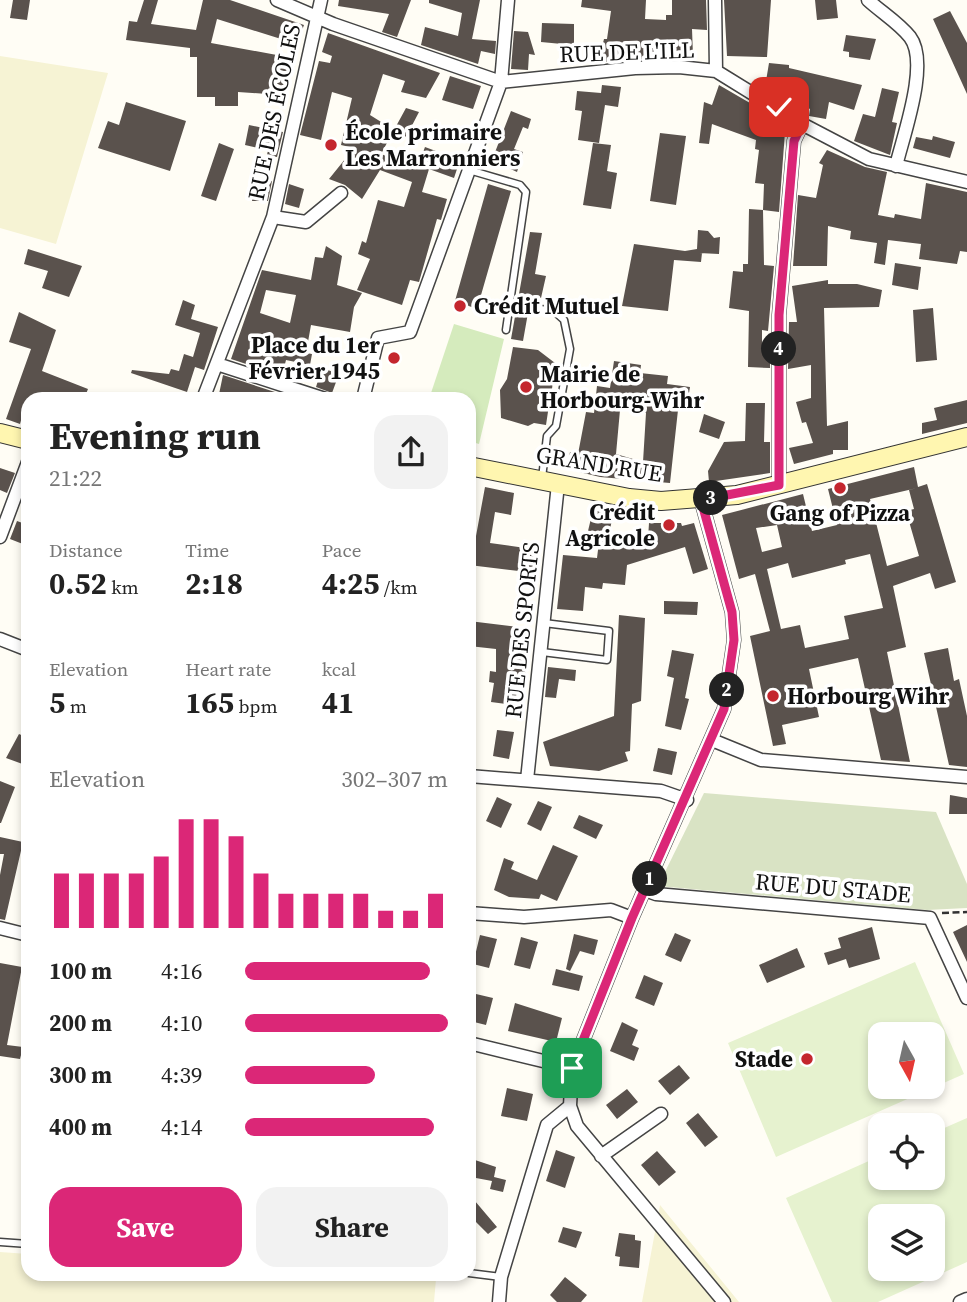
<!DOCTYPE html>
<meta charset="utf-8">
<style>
:root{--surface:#fff;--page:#f2f2f2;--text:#222;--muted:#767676;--accent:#db2777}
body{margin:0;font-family:"Source Serif 4",serif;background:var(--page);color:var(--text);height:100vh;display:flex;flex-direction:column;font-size:26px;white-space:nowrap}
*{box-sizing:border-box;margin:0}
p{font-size:23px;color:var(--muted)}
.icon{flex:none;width:38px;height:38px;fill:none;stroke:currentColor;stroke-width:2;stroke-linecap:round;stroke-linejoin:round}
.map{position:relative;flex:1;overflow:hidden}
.details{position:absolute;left:21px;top:392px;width:455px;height:889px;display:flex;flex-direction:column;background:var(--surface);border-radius:21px;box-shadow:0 4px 10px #0003}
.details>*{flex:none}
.needle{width:46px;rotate:172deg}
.buttons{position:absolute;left:868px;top:1022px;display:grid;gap:14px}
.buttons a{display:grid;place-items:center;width:77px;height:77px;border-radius:14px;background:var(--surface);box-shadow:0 4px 10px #0003;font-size:35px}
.pin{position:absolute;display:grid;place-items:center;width:60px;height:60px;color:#fff;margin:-30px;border-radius:14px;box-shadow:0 4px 10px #0006}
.km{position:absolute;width:35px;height:35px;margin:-18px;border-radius:50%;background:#222;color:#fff;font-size:19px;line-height:35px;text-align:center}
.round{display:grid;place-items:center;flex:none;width:74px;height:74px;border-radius:21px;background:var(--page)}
.overview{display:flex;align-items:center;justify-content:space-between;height:119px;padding:0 28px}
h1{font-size:38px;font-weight:700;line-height:52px}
.metrics{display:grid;grid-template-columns:repeat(3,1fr);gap:10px;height:119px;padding:7px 28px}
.metrics div{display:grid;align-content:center}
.metrics b{font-size:30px;font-weight:700}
.metrics small{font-size:19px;font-weight:400}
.metrics p{font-size:19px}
.chart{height:196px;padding:14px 28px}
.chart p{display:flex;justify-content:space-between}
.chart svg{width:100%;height:126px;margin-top:7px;stroke:var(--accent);stroke-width:6}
.action{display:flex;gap:14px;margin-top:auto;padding:14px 28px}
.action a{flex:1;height:80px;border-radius:21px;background:var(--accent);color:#fff;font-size:28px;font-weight:700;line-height:80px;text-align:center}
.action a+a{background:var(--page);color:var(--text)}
ul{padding:0 28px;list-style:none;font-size:23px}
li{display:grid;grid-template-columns:112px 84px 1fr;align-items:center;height:52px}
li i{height:18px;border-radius:9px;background:var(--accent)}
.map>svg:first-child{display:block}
</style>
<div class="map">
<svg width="967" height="1302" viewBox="0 0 967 1302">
<rect width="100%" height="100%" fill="#fffdf5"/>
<path fill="#f6f3d4" d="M0,56L108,73L56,244L0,228Z
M660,1205L739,1302H642Z
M0,1252L28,1254V1274H360L436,1279L434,1302H0Z"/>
<path fill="#d5ebbd" d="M454,324L504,339L479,444L469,441V399H429Z"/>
<path fill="#d9e3c4" d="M704,793L936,812L967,884V908L927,910L658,886Z"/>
<path fill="#e6f2cf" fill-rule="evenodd" d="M915,962L964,1074L776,1157L728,1043ZM880,1034H933V1087H880Z
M967,1118V1262L878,1302H832L786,1198L880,1156V1178H933V1133ZM880,1216H933V1269H880Z"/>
<path fill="#5a524d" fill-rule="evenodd" d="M13,0H30L27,20L10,18Z
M144,0H158L151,24L196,30L203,0H230L304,25L297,44L217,19L211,43L293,58L281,95L238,92V106H215V97H197V57H190V48L126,40L129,21L137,22Z
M339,0H411L397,37L382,32L389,14L338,6Z
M429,0H480L472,39L496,41L495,54L481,51L478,64L421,45L425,27L458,36L462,13L429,3Z
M582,0H646L645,19L666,20V15H672V0H706L707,30L692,29L693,56L601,62L602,47L604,39H607L611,11L581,7Z
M724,0H771L767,57L727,56Z
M815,0H836L838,18L817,20Z
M950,11L967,43V94L933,19Z
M542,23L574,24V50L562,49V44L541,42Z
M514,31L528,32L535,55L529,54L528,70L511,69Z
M328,33L440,73L426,98L401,92L405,81L383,74L370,115L394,130L381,154L417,168L425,147L460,160L454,178L429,169L422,192L447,199L441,220L437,219L419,282L410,280L402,305L357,290L370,259L358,254L362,241L366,243L378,200L404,207L412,182L380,170L362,199L345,185L329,179L354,148L341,145L352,98L332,92L321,140L300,135L319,61L330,63L332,56L322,52Z
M846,35L876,39L870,60L849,57V52L843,51Z
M769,63L789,65V68L862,85L854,110L829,102L826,119L809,116L810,109L765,87Z
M450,76L481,86L473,109L442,100Z
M602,85L621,87L618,107L605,105L599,143L578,140L582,111L575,110L577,91L601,93Z
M719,85L762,110L753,128L785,132L779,212L763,210L764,184L755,183L759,150L755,149L756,140L712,124L709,144L699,143L704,102L712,105Z
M882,88L899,92L892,122L897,123L890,155L854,141L863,114L875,117Z
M126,102L186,121L170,171L98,148L108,121L119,125Z
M406,108L419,112L406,137L394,130Z
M511,111L531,119L528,129L523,127L514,149L523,152L517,172L492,160Z
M249,125L283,132L277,157L267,155L268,150L245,145Z
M660,133L686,136L676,205L650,201Z
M933,136L955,142L950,158L913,148L916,137L932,140Z
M219,143L234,149L216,201L201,196Z
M593,143L611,145L607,171L617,173L611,209L583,205Z
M827,150L865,167L887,172L878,215L894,218L895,214L921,219L926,183L967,192V252L960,251L957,264L919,259L921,244L888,240L885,265L874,263L877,243L850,239L851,231L828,226L827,266H793L798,195L816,198L823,165L819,163Z
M256,178L272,181L268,201H252Z
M289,184L304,189L299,208L285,204Z
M488,184L511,191L477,309L455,301Z
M749,209L763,210L764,265L774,266L768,331L762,330V352L770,353V368L748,367L749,311L729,308L733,271L743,272V264H748Z
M698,230L708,231L714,238L720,237L719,254L699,253H702L701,262L674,260L668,311L622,306L634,244L685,251L697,249Z
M530,232L542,233L535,274L546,276L541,298L531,296L523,341L511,339Z
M326,246L342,256L337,285L362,293L354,307L350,332L311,325L306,353L312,354L310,365L286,360L282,376L231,359L262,270L311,280L315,257L323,258ZM266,290L296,295L290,323L260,313Z
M28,249L82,266L69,297L42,288L48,271L24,264Z
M895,263L921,267L918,290L892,285Z
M828,280V284H857L882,290L879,307L824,308L827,426L848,421V450H833V454L794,464L789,448L813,443L806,422L802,423L796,402L811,398V365L788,369L789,322H797L792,286Z
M183,300L195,305L191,319L218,327L204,370L195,367L187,392L131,373L132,370L169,374L171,369L179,371L184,354L193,357L200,333L175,325Z
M933,308L937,360L916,362L913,310Z
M19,312L56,330L42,371L88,389L84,399H27L20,424L6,419L31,349L9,342Z
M513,347L538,350L555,363L552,389L555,401L554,406L549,405L546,425L534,423L528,426L501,418L500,390L507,379Z
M614,361L641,365L640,373L668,376L667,384L690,387L686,411L678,410L670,483L600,477L567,469L570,452L578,454L586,412L594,413L597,386L610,388ZM620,410L646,413L643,462L616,454Z
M322,368L339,374L332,393L316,387Z
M223,375L278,393L277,399H218Z
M967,400V423L922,434V423L937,420L934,408Z
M746,403H765L764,442H770V473L709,482L708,471L724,442L745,441Z
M704,414L725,422L719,439L699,432Z
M914,467L918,487L927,484L956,582L935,589L930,573L893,586L906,647L887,652L910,762L881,760L858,658L809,669L819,717L782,725L786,744L773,746L750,636L770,631L755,574L739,579L722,515L803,494L812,531L837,525L828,489ZM917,488L909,490L914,509L906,511L919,556L887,566L870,499ZM777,525L782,547L762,552L756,528ZM870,554L883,608L844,616L849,639L805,648L800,625L781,629L767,569L788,563L792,578L846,564L845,560Z
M0,468L15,473L7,493L0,490Z
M485,487L514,493L511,515L495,512L490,543L539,550L536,573L469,565V534L476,536Z
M593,510L613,515L609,534L648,539L649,523H681L682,526L694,523L708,569L693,574L685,547L627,565L625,585L603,583L602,589L585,587L583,611L557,609L563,555L597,558L600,534L588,531Z
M17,521L28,525V546L10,539Z
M664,601L698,602L697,615L664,614Z
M619,615L645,618L641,701L632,704L630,751L625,752L628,761L599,771L550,766L543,742L614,716Z
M469,621L526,628L522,666L526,667L523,691L517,690L515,705L491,702L494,683L489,682L490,671L496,672V649L469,646Z
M948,648L954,681L959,679L967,716V767L949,765L924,653Z
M672,650L694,654L685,698L689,699L681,730L665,726L674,678L667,676Z
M548,667L576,670L575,681L559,679L556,698L545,697Z
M497,730L514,732L509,759L493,756Z
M19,734L28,738V766L6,758Z
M658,748L677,752L672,775L653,771Z
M0,781L15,787L1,823H0Z
M950,795L967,798V814H949Z
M497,797L512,804L501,828L486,821Z
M538,801L552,807L541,831L527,824Z
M579,815L603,825L596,839L573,828Z
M0,837L23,842L5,920L0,919V875L4,854H0Z
M553,845L578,856L557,901L541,894L539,899L509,897L494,890L504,858L514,862L511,869L537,880Z
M967,925V962L953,932Z
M872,927L880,959L849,968L846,959L828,965L824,953L841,948L838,938Z
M675,933L691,940L681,962L665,955Z
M574,934L598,940L594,955L580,951L570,971L566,969Z
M480,935L497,939L489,968L473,964Z
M521,937L538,942L530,969L514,965Z
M797,948L805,967L767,983L759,965Z
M0,963L22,967L7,1045L23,1047L20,1059L0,1056Z
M556,969L583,976L579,991L552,985Z
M644,975L663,983L654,1006L635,998Z
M476,994L493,998L486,1025L470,1021Z
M515,1003L562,1018L556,1042L508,1031Z
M622,1022L638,1030L632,1045L639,1048L634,1061L610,1051Z
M679,1065L690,1078L670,1095L658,1081Z
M507,1088L533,1094L527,1121L501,1116Z
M627,1089L638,1102L617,1119L606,1105Z
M698,1113L718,1137L705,1147L686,1123Z
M556,1150L575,1157L565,1188L546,1181Z
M657,1151L676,1172L659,1186L641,1165Z
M469,1158L496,1167L494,1177L506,1180L503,1192L490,1189L492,1181L476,1178L473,1191L469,1190Z
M469,1194L497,1227L488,1234L476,1222L469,1228Z
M563,1227L582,1232L576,1248L558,1242Z
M619,1233L635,1235V1240L641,1241L639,1268L619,1266L620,1257L615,1256Z
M565,1277L587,1295L581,1302H557L550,1295Z"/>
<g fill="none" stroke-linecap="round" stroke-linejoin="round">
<defs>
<path id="lane" d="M469,170L520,185L526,192L506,330
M541,309L555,312L564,320L570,349L556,426L547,436L542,478
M542,652L607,660L609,631L544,623
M0,1242L28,1244
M469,1273L501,1277"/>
<path id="street" d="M277,0L333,24L501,82L635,68L679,67L716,71L802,124L869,159L967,182
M715,0L716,71
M868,0C881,12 899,23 910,37C930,63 903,136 896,166
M273,217L321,0
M217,364L325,399
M203,399L273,217L306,222L341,193
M363,399L378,338L410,332L417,313L501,82L508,0
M779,485V315L794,141L802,124
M0,537L28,462
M0,639L28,650
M712,740L761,760L967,777
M469,776L661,791L687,800
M527,780L558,484
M645,890L656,894L930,918L967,998
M469,913L524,917L611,910L632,918
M0,928L28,935
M469,1043L572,1068
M570,1106L577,1126L724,1302
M601,1156L661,1114
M499,1302L501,1277L547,1125L570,1106L572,1068L632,918L724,709L734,640L732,612L701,500
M960,1302L967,1299"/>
<path id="secondary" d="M0,433L28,440
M469,466L629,498L661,501L737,495L967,437"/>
</defs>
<use href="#lane" stroke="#444" stroke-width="9"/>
<use href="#street" stroke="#444" stroke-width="15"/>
<use href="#secondary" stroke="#333" stroke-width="20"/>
<path stroke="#333" stroke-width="2.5" stroke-dasharray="7 3.5" stroke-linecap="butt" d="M942,913L967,912"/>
<use href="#lane" stroke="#fff" stroke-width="6"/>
<use href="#street" stroke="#fff" stroke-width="12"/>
<use href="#secondary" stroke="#fff6b0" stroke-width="18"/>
</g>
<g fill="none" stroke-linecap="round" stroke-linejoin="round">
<defs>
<path id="route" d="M572,1068L632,918L724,709L734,640L732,612L701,500L779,485V315L794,141L802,124L779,107"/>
</defs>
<use href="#route" stroke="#fff" stroke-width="14"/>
<use href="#route" stroke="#db2777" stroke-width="9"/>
</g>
<g fill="#c4262e" stroke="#fff" stroke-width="2.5">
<circle cx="331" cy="145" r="7"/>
<circle cx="460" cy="306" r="7"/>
<circle cx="394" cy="358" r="7"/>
<circle cx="526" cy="387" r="7"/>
<circle cx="840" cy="488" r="7"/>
<circle cx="669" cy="525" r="7"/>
<circle cx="773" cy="696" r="7"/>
<circle cx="807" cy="1059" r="7"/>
</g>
<g text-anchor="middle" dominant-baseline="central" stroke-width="7" stroke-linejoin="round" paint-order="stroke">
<g font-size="23" fill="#111" stroke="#fff">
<text transform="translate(627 52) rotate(-2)">RUE DE L'ILL</text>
<text transform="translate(274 112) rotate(-78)">RUE DES ÉCOLES</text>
<text transform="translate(599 464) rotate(9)">GRAND'RUE</text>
<text transform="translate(522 630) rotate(-84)">RUE DES SPORTS</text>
<text transform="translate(833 888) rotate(5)">RUE DU STADE</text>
</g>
<g font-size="23" font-weight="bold" fill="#111" stroke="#fff" text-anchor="start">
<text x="345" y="132">École primaire<tspan x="345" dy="26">Les Marronniers</tspan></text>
<text x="474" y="306">Crédit Mutuel</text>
<text x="380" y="345" text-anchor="end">Place du 1er<tspan x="380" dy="26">Février 1945</tspan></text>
<text x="540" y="374">Mairie de<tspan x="540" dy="26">Horbourg-Wihr</tspan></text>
<text x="655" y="512" text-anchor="end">Crédit<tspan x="655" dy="26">Agricole</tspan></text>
<text x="840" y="513" text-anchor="middle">Gang of Pizza</text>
<text x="787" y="696">Horbourg Wihr</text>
<text x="793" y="1059" text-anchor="end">Stade</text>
</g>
</g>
</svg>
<div class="buttons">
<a><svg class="needle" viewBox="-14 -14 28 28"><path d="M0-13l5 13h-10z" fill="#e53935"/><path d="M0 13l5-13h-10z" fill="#767676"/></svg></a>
<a><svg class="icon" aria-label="locate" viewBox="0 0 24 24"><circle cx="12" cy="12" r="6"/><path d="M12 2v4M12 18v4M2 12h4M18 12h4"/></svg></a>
<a><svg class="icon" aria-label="layers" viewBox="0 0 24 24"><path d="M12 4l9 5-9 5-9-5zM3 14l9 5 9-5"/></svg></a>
</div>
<div class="pin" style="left:572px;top:1068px;background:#1e9e55"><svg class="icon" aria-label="arrive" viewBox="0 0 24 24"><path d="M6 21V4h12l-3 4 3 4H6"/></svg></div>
<div class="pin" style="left:779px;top:107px;background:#d93025"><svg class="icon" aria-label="check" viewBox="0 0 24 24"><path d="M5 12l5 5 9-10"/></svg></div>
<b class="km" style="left:650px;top:879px">1</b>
<b class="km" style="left:727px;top:690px">2</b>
<b class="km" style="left:711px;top:498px">3</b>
<b class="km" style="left:779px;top:349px">4</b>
<section class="details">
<div class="overview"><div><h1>Evening run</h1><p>21:22</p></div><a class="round"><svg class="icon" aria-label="share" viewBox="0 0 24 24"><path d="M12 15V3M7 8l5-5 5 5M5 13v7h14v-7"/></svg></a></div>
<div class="metrics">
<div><p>Distance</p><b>0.52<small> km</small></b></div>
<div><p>Time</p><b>2:18</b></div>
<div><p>Pace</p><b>4:25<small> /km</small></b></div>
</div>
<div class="metrics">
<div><p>Elevation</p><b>5<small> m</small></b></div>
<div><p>Heart rate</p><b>165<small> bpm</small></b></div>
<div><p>kcal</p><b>41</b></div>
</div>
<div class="chart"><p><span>Elevation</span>302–307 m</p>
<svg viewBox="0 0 160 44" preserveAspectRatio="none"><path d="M5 44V25M15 44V25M25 44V25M35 44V25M45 44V19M55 44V6M65 44V6M75 44V12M85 44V25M95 44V32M105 44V32M115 44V32M125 44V32M135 44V38M145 44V38M155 44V32"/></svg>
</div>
<ul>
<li><b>100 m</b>4:16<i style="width:91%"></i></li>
<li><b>200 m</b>4:10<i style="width:100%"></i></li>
<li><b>300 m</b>4:39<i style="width:64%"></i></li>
<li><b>400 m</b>4:14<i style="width:93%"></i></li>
</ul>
<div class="action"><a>Save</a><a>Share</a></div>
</section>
</div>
